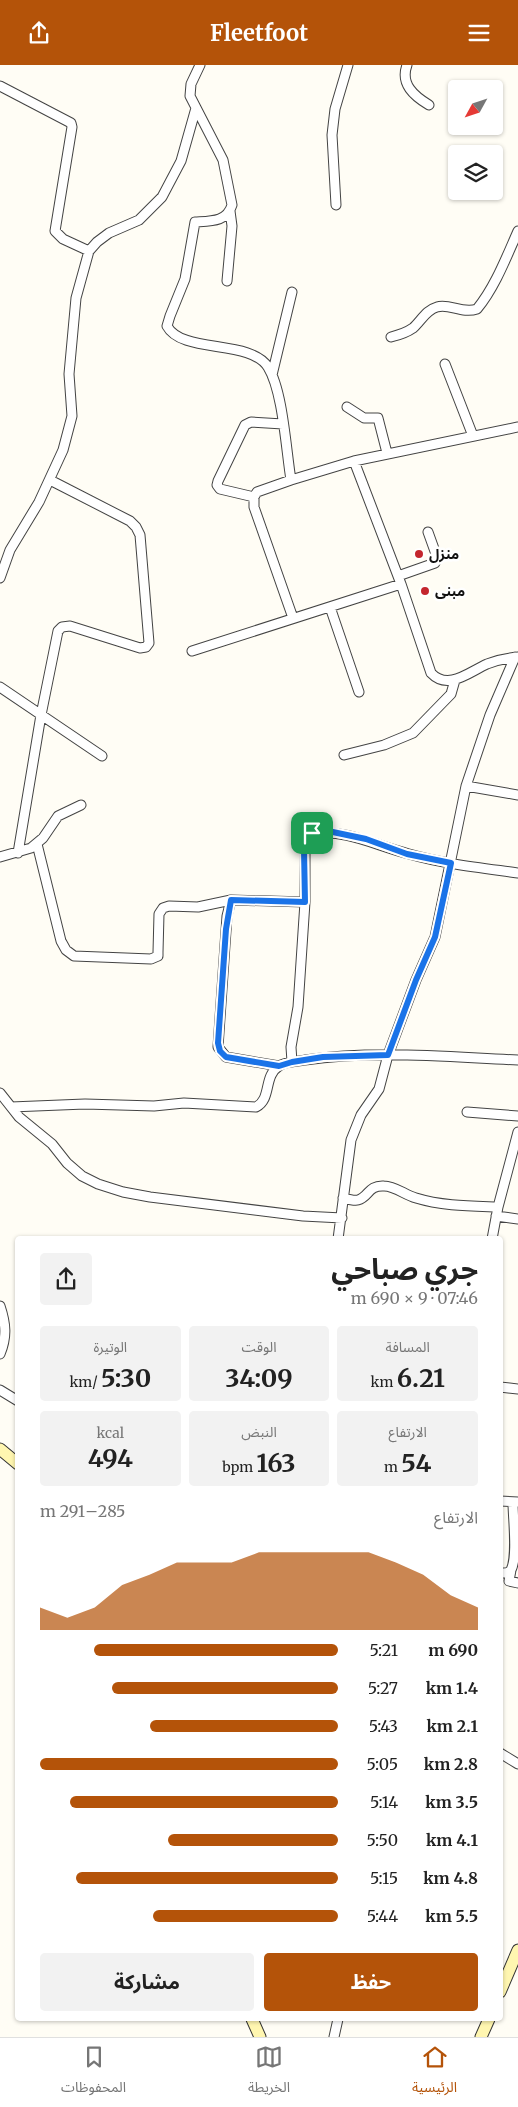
<!DOCTYPE html>
<html lang="ar">
<meta charset="utf-8">
<style>
:root{--surface:#fff;--page:#f2f2f2;--text:#222;--muted:#767676;--line:#e0e0e0;--accent:#b45309}
body{margin:0;font-family:Merriweather,"Noto Sans Arabic",serif;background:var(--page);color:var(--text);direction:rtl;height:100vh;display:flex;flex-direction:column;font-size:19px;white-space:nowrap}
*{box-sizing:border-box;margin:0}
p{font-size:16px;color:var(--muted)}
.icon{flex:none;width:28px;height:28px;fill:none;stroke:currentColor;stroke-width:2;stroke-linecap:round;stroke-linejoin:round}
.map{position:relative;flex:1;overflow:hidden;direction:ltr}
.sheet{position:absolute;left:15px;top:1171px;width:488px;height:785px;display:flex;flex-direction:column;background:var(--surface);border-radius:5px;box-shadow:0 1px 4px #0004;direction:rtl}
.sheet>*{flex:none}
.needle{width:32px;rotate:230deg}
.buttons{position:absolute;left:448px;top:15px;display:grid;gap:10px}
.buttons a{display:grid;place-items:center;width:55px;height:55px;border-radius:5px;background:var(--surface);box-shadow:0 1px 4px #0004;font-size:25px}
.pin{position:absolute;display:grid;place-items:center;width:42px;height:42px;color:#fff;margin:-21px;border-radius:10px;box-shadow:0 2px 8px #0006}
.round{display:grid;place-items:center;flex:none;width:52px;height:52px;border-radius:5px;background:var(--page)}
.overview{display:flex;align-items:center;justify-content:space-between;height:85px;padding:0 25px}
h1{font-size:28px;font-weight:700;line-height:38px}
.metrics{display:grid;grid-template-columns:repeat(3,1fr);gap:8px;height:85px;padding:5px 25px}
.metrics div{display:grid;align-content:center;border-radius:5px;background:var(--page);text-align:center}
.metrics b{font-size:25px;font-weight:700}
.metrics small{font-size:14px;font-weight:400}
.metrics p{font-size:14px}
.chart{height:140px;padding:10px 25px}
.chart p{display:flex;justify-content:space-between}
.chart svg{width:100%;height:90px;margin-top:5px;fill:var(--accent);opacity:.7}
.primary-button{display:flex;gap:10px;margin-top:auto;padding:10px 25px}
.primary-button a{flex:1;height:58px;border-radius:5px;background:var(--accent);color:#fff;font-size:20px;font-weight:700;line-height:58px;text-align:center}
.primary-button a+a{background:var(--page);color:var(--text)}
ul{padding:0 25px;list-style:none;font-size:16px}
li{display:grid;grid-template-columns:80px 60px 1fr;align-items:center;height:38px}
li i{height:12px;border-radius:6px;background:var(--accent)}
header{display:flex;justify-content:space-between;align-items:center;height:65px;padding:0 25px;background:var(--accent);color:#fff;font-size:22px;font-weight:700}
.tab-bar{display:flex;justify-content:space-around;align-items:center;height:70px;border-top:1px solid var(--line);background:var(--surface);font-size:14px;color:var(--muted)}
.tab-bar a{display:grid;justify-items:center;gap:2px}
.tab-bar .on{color:var(--accent)}
.map>svg:first-child{display:block}
</style>
<header><svg class="icon" aria-label="menu" viewBox="0 0 24 24"><path d="M4 6h16M4 12h16M4 18h16"/></svg>Fleetfoot<svg class="icon" aria-label="share" viewBox="0 0 24 24"><path d="M12 15V3M7 8l5-5 5 5M5 13v7h14v-7"/></svg></header>
<div class="map">
<svg width="518" height="1972" viewBox="0 0 518 1972">
<rect width="100%" height="100%" fill="#fffdf5"/>
<g fill="none" stroke-linecap="round" stroke-linejoin="round">
<defs>
<path id="street" d="M200,0L191,19L190,31L223,95L232,140C227,157 211,156 195,157L185,214L170,251L167,261C182,289 250,274 268,302C283,326 286,385 291,415
M407,0C400,19 414,31 429,40
M0,21L71,58L72,62L55,166L63,174L89,186
M336,140L332,70L335,44L348,0
M227,216L232,161L230,146
M391,272C399,270 406,268 413,263C421,256 426,245 437,242C449,238 462,249 477,244C495,222 506,193 518,166
M445,299L473,371
M272,310L292,227
M347,342L364,353H378L387,388
M354,396L401,519L431,608C448,626 469,607 487,599C497,595 507,593 518,592
M254,432L220,424L217,420L218,416L245,360L251,357L283,359
M398,511L435,498L437,492L428,467
M0,513L10,485L39,437L63,385L72,351L69,309L76,233L89,186L97,177L109,168L139,155L162,132L181,96L196,43
M330,542L359,627
M293,553L254,442V432L257,427L291,415L354,396L518,362
M192,586L401,519
M0,622L102,691
M344,690L384,680L413,668L451,629L455,615
M466,721L518,730
M37,779L61,876L66,885L74,891L151,894L158,891V887L159,849L163,843L169,841L198,842L231,835
M18,788L41,650L58,566L62,562L70,561L140,583L146,582L149,578L140,470L136,462L130,456L50,415
M0,792L31,783L43,773L58,751L81,740
M292,997L291,982L298,942L305,837V785L306,777L313,769C347,764 376,781 409,789C444,799 482,803 518,808
M279,1001L226,992L218,982L227,851L231,835L305,837
M0,1028L19,1052L52,1079L67,1098L82,1111L98,1119L123,1127L150,1132L303,1151L342,1153
M11,1042L85,1039L154,1041L184,1038L256,1042C272,1034 263,1011 279,1001C286,996 297,997 305,995C375,985 447,992 518,995
M467,1047L518,1051
M343,1133C347,1134 354,1136 358,1135C369,1132 368,1120 384,1121C395,1121 405,1130 416,1133C442,1141 471,1141 498,1142
M496,1151L518,1154
M338,1174L351,1075L361,1050L379,1024L388,990L416,915L435,872L466,721L490,650L515,592
M492,1174L498,1142L518,1067
M0,1241C6,1259 7,1272 0,1289
M500,1322L518,1324
M0,1325L18,1336
M500,1436L518,1437
M511,1505L509,1516L518,1518
M500,1508C504,1508 508,1509 511,1505C518,1491 513,1454 513,1438
M500,1688L518,1699
M334,1972L338,1954"/>
<path id="secondary" d="M0,1384L18,1399
M500,1927L518,1885
M252,1954L260,1972
M481,1972L489,1954"/>
</defs>
<use href="#street" stroke="#444" stroke-width="11"/>
<use href="#secondary" stroke="#333" stroke-width="13"/>
<use href="#street" stroke="#fff" stroke-width="9"/>
<use href="#secondary" stroke="#fff6b0" stroke-width="11"/>
</g>
<g fill="none" stroke-linecap="round" stroke-linejoin="round">
<defs>
<path id="route" d="M328,766L366,774L407,789L451,798L435,872L416,915L388,990L323,992L292,997L279,1001L226,992L220,986L218,978L226,864L231,835L305,837L304,785L306,777L312,768Z"/>
</defs>
<use href="#route" stroke="#fff" stroke-width="10"/>
<use href="#route" stroke="#1a73e8" stroke-width="6"/>
</g>
<g fill="#c4262e" stroke="#fff" stroke-width="2">
<circle cx="419" cy="489" r="5"/>
<circle cx="425" cy="526" r="5"/>
</g>
<g text-anchor="middle" dominant-baseline="central" stroke-width="5" stroke-linejoin="round" paint-order="stroke">
<g font-size="14" font-weight="bold" fill="#111" stroke="#fff" text-anchor="start">
<text x="429" y="489">منزل</text>
<text x="435" y="526">مبنى</text>
</g>
</g>
</svg>
<div class="buttons">
<a><svg class="needle" viewBox="-14 -14 28 28"><path d="M0-13l5 13h-10z" fill="#e53935"/><path d="M0 13l5-13h-10z" fill="#767676"/></svg></a>
<a><svg class="icon" aria-label="layers" viewBox="0 0 24 24"><path d="M12 4l9 5-9 5-9-5zM3 14l9 5 9-5"/></svg></a>
</div>
<div class="pin" style="left:312px;top:768px;background:#1e9e55"><svg class="icon" aria-label="arrive" viewBox="0 0 24 24"><path d="M6 21V4h12l-3 4 3 4H6"/></svg></div>
<section class="sheet">
<div class="overview"><div><h1>جري صباحي</h1><p>07:46 · 9 × 690 m</p></div><a class="round"><svg class="icon" aria-label="share" viewBox="0 0 24 24"><path d="M12 15V3M7 8l5-5 5 5M5 13v7h14v-7"/></svg></a></div>
<div class="metrics">
<div><p>المسافة</p><b>6.21<small> km</small></b></div>
<div><p>الوقت</p><b>34:09</b></div>
<div><p>الوتيرة</p><b>5:30<small> /km</small></b></div>
</div>
<div class="metrics">
<div><p>الارتفاع</p><b>54<small> m</small></b></div>
<div><p>النبض</p><b>163<small> bpm</small></b></div>
<div><p>kcal</p><b>494</b></div>
</div>
<div class="chart"><p><span>الارتفاع</span>285–291 m</p>
<svg viewBox="0 0 160 44" preserveAspectRatio="none"><path d="M0 44V33L10 38L20 33L30 22L40 17L50 11L60 11L70 11L80 6L90 6L100 6L110 6L120 6L130 11L140 17L150 27L160 33V44z"/></svg>
</div>
<ul>
<li><b>690 m</b>5:21<i style="width:82%"></i></li>
<li><b>1.4 km</b>5:27<i style="width:76%"></i></li>
<li><b>2.1 km</b>5:43<i style="width:63%"></i></li>
<li><b>2.8 km</b>5:05<i style="width:100%"></i></li>
<li><b>3.5 km</b>5:14<i style="width:90%"></i></li>
<li><b>4.1 km</b>5:50<i style="width:57%"></i></li>
<li><b>4.8 km</b>5:15<i style="width:88%"></i></li>
<li><b>5.5 km</b>5:44<i style="width:62%"></i></li>
</ul>
<div class="primary-button"><a>حفظ</a><a>مشاركة</a></div>
</section>
</div>
<nav class="tab-bar">
<a class="on"><svg class="icon" aria-label="home" viewBox="0 0 24 24"><path d="M3 11l9-7 9 7M6 9v11h12V9"/></svg>الرئيسية</a>
<a><svg class="icon" aria-label="map" viewBox="0 0 24 24"><path d="M3 6l6-2 6 2 6-2v14l-6 2-6-2-6 2zM9 4v14M15 6v14"/></svg>الخريطة</a>
<a><svg class="icon" aria-label="saved" viewBox="0 0 24 24"><path d="M7 4h10v16l-5-4-5 4z"/></svg>المحفوظات</a>
</nav>
